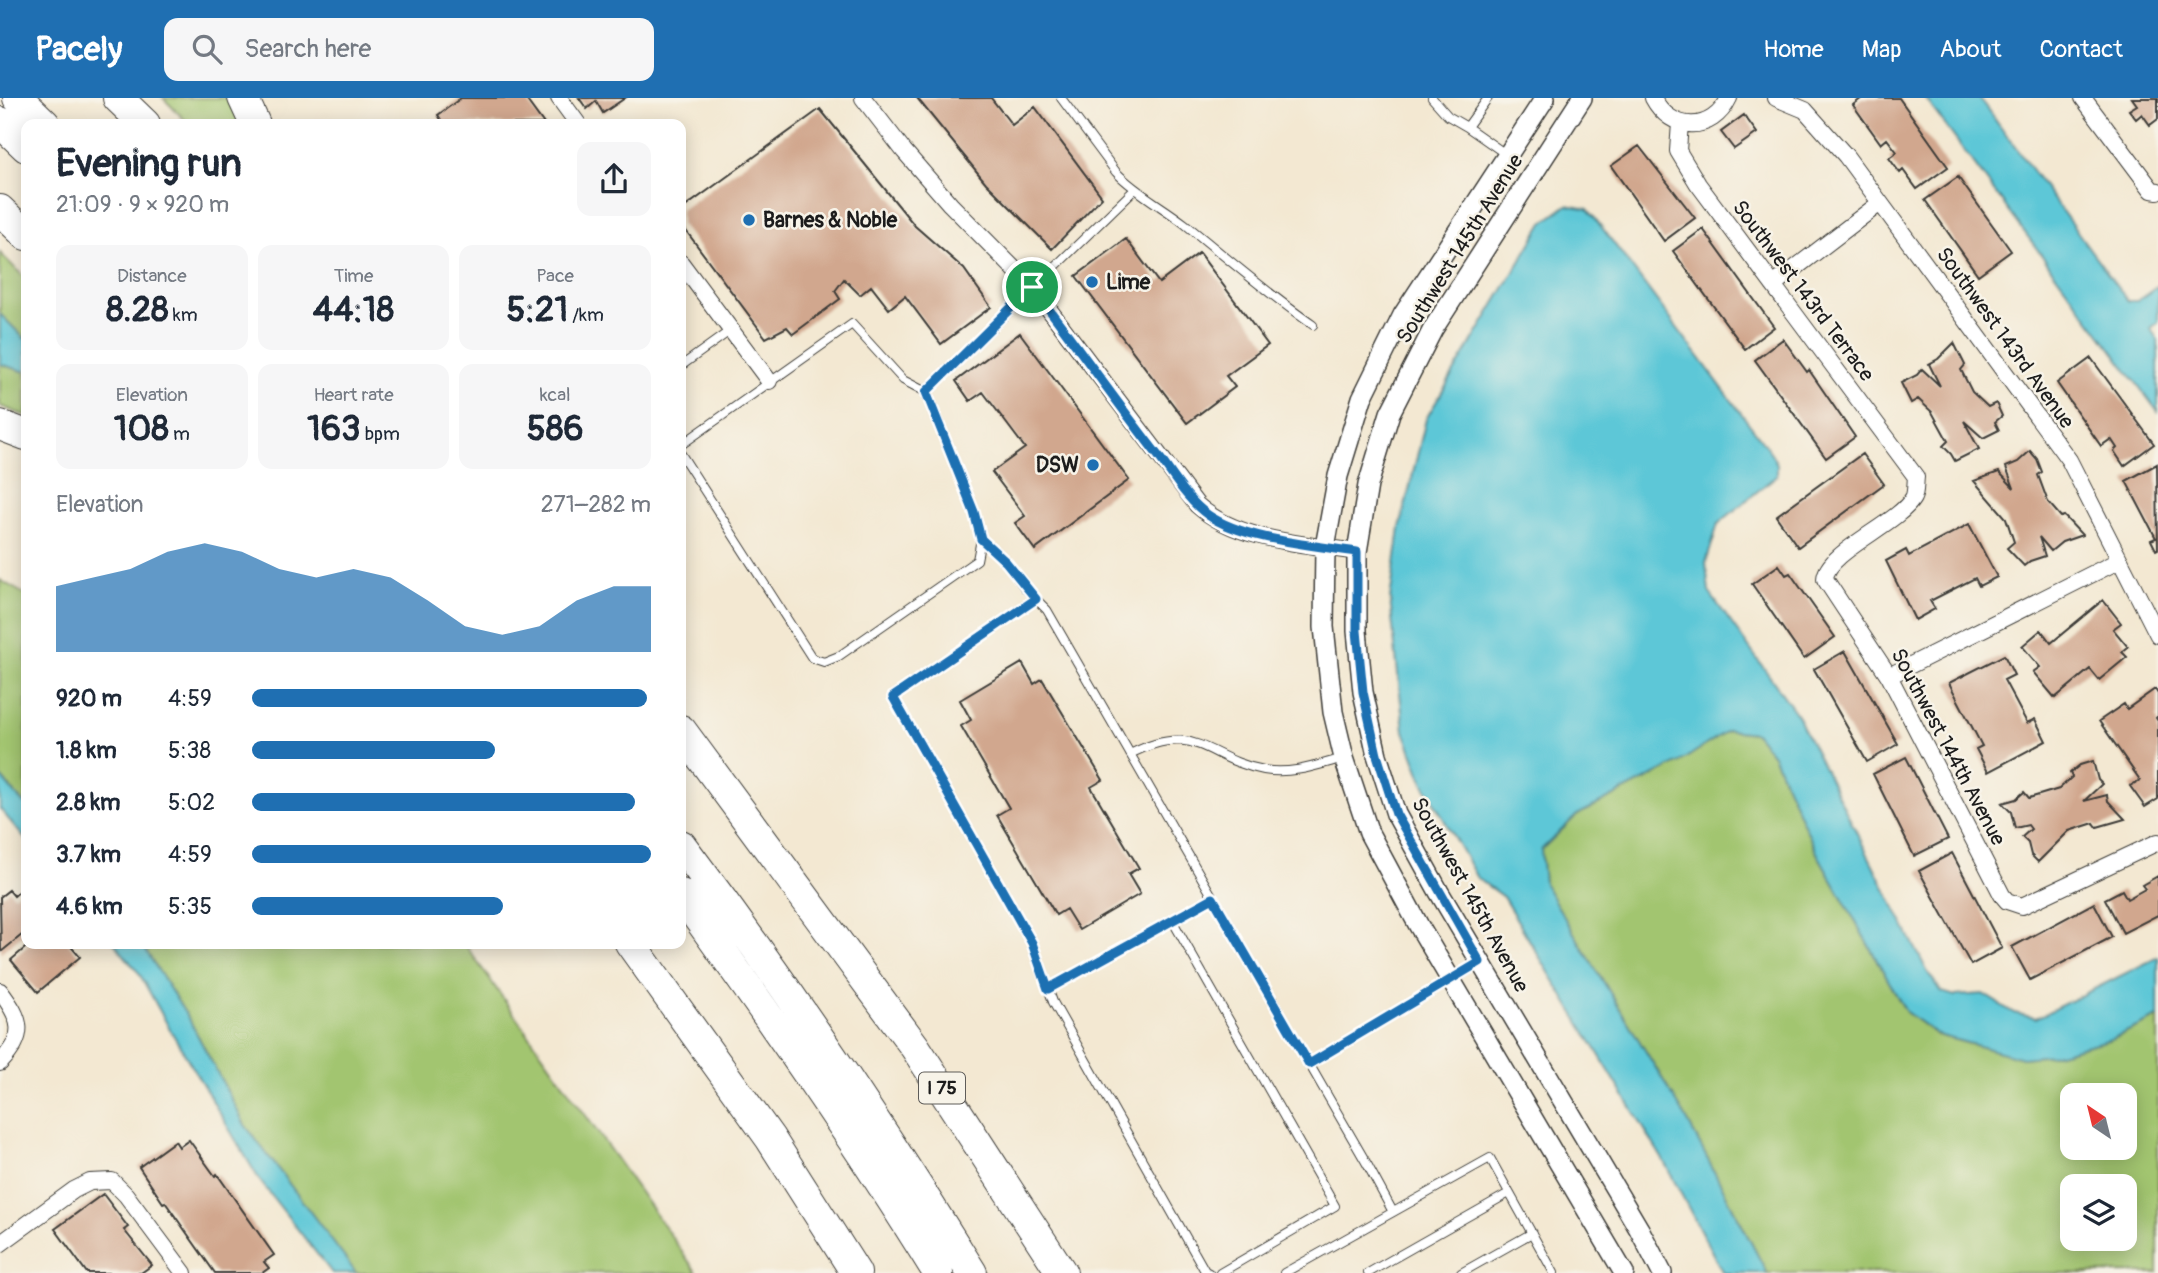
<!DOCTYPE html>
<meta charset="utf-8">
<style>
:root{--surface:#fff;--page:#f6f6f7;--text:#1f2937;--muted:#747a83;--accent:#1f6fb2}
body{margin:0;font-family:Pangolin,sans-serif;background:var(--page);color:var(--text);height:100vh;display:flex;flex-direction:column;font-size:26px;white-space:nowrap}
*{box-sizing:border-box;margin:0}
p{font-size:23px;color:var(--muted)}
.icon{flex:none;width:38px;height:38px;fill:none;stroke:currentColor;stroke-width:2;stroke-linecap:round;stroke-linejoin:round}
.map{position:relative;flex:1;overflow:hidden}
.side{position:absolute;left:21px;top:21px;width:665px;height:830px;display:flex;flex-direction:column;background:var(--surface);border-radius:14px;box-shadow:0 4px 18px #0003}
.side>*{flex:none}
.needle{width:46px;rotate:325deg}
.fabs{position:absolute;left:2060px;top:985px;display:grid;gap:14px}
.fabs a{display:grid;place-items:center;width:77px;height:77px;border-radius:14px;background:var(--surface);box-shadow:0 4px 18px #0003;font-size:35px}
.pin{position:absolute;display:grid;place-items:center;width:60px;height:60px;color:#fff;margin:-30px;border:4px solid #fff;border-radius:50%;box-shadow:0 2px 7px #0007}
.round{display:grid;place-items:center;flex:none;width:74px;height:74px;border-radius:14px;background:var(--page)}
.overview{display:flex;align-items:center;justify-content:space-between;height:119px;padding:0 35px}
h1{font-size:38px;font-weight:700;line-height:52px}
.figures{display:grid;grid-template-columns:repeat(3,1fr);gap:10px;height:119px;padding:7px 35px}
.figures div{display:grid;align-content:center;border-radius:14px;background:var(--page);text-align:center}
.figures b{font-size:35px;font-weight:700}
.figures small{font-size:19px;font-weight:400}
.figures p{font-size:19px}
.chart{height:196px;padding:14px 35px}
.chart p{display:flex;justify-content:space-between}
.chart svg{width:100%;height:126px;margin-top:7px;fill:var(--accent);opacity:.7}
ul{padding:0 35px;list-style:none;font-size:23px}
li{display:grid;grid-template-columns:112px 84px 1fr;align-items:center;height:52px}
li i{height:18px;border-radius:9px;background:var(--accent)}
header{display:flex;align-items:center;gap:42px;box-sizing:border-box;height:98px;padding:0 35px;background:var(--accent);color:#fff}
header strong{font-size:33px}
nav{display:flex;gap:38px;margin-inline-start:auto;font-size:24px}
.search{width:490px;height:63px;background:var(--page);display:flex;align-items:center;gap:18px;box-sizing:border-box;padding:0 24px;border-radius:14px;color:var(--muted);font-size:26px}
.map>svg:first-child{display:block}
</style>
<header>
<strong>Pacely</strong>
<div class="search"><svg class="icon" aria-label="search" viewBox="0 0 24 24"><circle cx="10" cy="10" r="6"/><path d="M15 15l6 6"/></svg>Search here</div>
<nav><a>Home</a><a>Map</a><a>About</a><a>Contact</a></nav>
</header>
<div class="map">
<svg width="2158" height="1175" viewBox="0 0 2158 1175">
<rect width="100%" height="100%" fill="#f7f3e8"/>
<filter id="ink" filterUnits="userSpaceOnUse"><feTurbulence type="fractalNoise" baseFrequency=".0143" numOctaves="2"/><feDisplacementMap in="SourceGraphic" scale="14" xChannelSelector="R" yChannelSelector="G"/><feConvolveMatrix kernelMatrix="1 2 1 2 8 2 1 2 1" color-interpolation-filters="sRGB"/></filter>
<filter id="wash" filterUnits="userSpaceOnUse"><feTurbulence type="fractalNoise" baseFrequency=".00686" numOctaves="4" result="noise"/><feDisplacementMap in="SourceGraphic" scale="28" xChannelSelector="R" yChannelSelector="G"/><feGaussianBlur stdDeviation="1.57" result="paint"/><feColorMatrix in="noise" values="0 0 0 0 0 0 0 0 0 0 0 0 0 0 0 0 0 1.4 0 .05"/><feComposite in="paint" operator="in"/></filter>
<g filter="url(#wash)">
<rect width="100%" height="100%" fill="#f3e8d2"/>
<path fill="#a2c56f" stroke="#5f7046" stroke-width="2" fill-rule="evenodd" d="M163,0H231L244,26H189Z
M0,155L26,181V242L0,216Z
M0,266L26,274V318L0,308Z
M0,482L26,497V708L0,678Z
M1728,632L1755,635L1773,657L1816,753L1906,914L1937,937L2022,960L2051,957L2111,941L2158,919V1175H1767L1685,1018L1544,786L1541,752L1577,717L1680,664ZM2072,998H2124V1050H2072ZM2072,1088H2124V1141H2072Z
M141,845H464L697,1175H356L245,1027L190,923Z"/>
<path fill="#5dc7d7" stroke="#3c727a" stroke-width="2" d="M1925,0H1979L2128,203H2137L2158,188V224L2150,230L2158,242V314Z
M1567,107L1588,111L1771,355L1777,366V377L1718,426L1706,465L1709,494L1796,615L1928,875L1942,894L1955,898L1983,896L2014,915L2036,920L2158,859V919L2111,941L2051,957L2022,960L1938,937L1906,914L1816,753L1773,657L1755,635L1728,632L1680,664L1577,717L1541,752L1544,786L1685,1018L1767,1175H1723L1662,1060L1503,799L1477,780L1424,686L1404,633L1390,501L1400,430L1426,321L1543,125Z
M0,216L26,242V274L0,266Z
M0,678L26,708V742L0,711Z
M114,845H141L190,923L245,1027L356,1175H332L260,1083L171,933L139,875Z"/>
<g id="blocks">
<path fill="#d1a78e" d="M461,0H525L544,26H444L438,17Z
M579,0H625L603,15L596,3L587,11Z
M917,0H991L1012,27L1035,9L1102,99L1052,151L986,85Z
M1862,0H1899L1948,69L1917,91L1903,72L1900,75L1889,60L1897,54L1887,41L1881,46L1853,7Z
M2132,0H2158V21L2150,27L2142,16L2136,21L2129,12L2137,7Z
M820,11L915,128L964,171L991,209L941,246L905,198L889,211L871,188L860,197L844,181L835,193L840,201L793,236L787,229L766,240L681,126V112Z
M1744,17L1757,35L1734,51L1721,34Z
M1639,48L1695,120L1664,143L1611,68Z
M1958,79L2011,153L1978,177L1925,102Z
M1703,131L1774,229L1745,251L1673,153Z
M1126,141L1159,185L1199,155L1268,247L1226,278L1235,289L1187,325L1076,178Z
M1020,235L1129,382L1035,452L1015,425L1025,418L992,374L1025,350L983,294L970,303L956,283Z
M1783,241L1807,274L1809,272L1855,339L1826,360L1755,262Z
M1954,245L1965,267L1961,272L1972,294L1988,309L1996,305L2002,318L1995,324L1999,332L1983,340L1964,323L1979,351L1955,363L1951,356L1943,348L1948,343L1932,314L1918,301L1911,305L1901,285L1917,277L1922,271L1940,288L1929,266L1938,261Z
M2091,260L2154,346L2124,368L2114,353L2117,350L2111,341L2101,348L2057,285Z
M2030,353L2037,361L2042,374L2038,377L2048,404L2061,419L2064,418L2082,437L2062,444L2051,453L2039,439L2045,458L2030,463L2024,468L2007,450L2014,444L2006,420L1974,383L1999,374L2014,390L2006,369L2018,364Z
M1862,356L1884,386L1798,449L1776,418Z
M2157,366L2158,451L2156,452L2151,442L2156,440L2126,383Z
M1969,426L1997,479L1979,488L1975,480L1930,503L1935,511L1915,522L1886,463L1906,452L1909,458Z
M1779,467L1786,477L1790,475L1835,539L1804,561L1752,486Z
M2103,502L2121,525L2113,531L2128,549L2122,554L2127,559L2099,582L2090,571L2055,600L2033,574L2040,569L2022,548L2041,532L2051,545Z
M1845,553L1898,646L1867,664L1814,571Z
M2004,557L2014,577L2004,582L2027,625L2035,621L2046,643L1988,674L1976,651L1982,648L1949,585Z
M1022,565L1034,586L1042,581L1103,682L1091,689L1139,770L1128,776L1140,796L1079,832L1066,811L1056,817L997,717L1009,710L961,628L971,622L960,602Z
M2155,591L2158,596V618L2156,620L2158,623V701L2145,709L2130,688L2140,682L2099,623L2124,606L2127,611Z
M1906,659L1948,741L1914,758L1873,676Z
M2093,663L2098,682L2102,686L2084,703L2107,697L2108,703L2125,721L2097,729L2094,725L2069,733L2038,764L2031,757L2028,745L2022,739L2031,731L2028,727L2015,730L2011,714L2002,705L2016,701L2024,694L2029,700L2059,691L2072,679L2070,675L2080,667Z
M1952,755L2002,850L1971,867L1919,773Z
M2158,778V817L2123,835L2105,801L2122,792L2127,801L2145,791L2142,787Z
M22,791L26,796V839L23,836L1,854L0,799L9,792L14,798Z
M2094,805L2112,839L2030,882L2012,849Z
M31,845H68L80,859L38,894L11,862Z
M189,1042L215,1078L217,1076L274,1157L264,1164L269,1170L262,1175H215L165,1104L163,1105L139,1069L175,1043L179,1049Z
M103,1096L128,1129L124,1132L152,1167L141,1175H87L55,1131Z"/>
</g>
</g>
<g filter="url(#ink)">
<use href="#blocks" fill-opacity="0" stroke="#3c3b37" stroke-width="2"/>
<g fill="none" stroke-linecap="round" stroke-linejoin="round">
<defs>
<path id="service" d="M1061,0L1116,74C1136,95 1162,108 1185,126C1227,160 1268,196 1313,227
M1432,0L1448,18L1467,29L1488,0
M1467,29L1507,57
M681,268L731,232
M926,294L1134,92
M681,347L852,226L903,282L926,294L974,414L981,441L977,462L839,558L824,564L812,560L681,356
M981,441L1006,464L1025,490L1047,512L1367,1066L1393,1114
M1036,501L893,599L1032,845L1053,904L1205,1173L1209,1175
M1130,656C1197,622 1205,661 1264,672C1291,677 1318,667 1344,660
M1172,822L1335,1108L1220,1175
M1049,891L1213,800
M1309,966L1480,865
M1284,1175L1490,1060L1554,1175
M1368,1175L1509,1095
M1461,1175L1532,1135"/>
<path id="minor" d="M559,0L578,26
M863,0L904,53L950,106L1032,189L1197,407C1237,443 1305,446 1357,454
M1653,0C1671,34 1712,36 1729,0
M1776,0L1805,12L1846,58L2069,362L2158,537
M2083,0L2152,92L2158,93
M1680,25L1678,53L1698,86L1916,379C1915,386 1916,395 1913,400C1898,426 1826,454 1825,481L1889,578L2002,797L2007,803L2022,808L2158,744
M681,165L769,283
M1773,187L1880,105
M1889,578L2120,462
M0,893C22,922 27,937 0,965
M0,1146L74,1092L90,1084L112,1083L126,1097L184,1175"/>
<path id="tertiary" d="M1545,0L1403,217L1362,300L1338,378L1325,449L1324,529L1333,614L1344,660L1369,735L1419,828L1624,1175
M1582,0L1433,231L1390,315L1368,387L1357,454V533L1363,594L1377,657L1396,716L1439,794L1639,1131L1662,1175"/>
<path id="motorway" d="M18,0L45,26
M118,0L145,26
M243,0L255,26
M0,24L26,49
M0,112L26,137
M0,327L26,337
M681,632L915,949L1062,1175
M681,747C785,885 881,1028 972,1175
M681,796C770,920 858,1045 938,1175
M630,845L770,1040L856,1175"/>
</defs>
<use href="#service" stroke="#3c3b37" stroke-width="10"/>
<use href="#minor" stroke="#3c3b37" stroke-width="18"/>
<use href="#tertiary" stroke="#3c3b37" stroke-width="22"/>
<use href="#motorway" stroke="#3c3b37" stroke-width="32"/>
<use href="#service" stroke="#fff" stroke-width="8"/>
<use href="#minor" stroke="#fff" stroke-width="16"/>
<use href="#tertiary" stroke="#fff" stroke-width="19"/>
<use href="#motorway" stroke="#fff" stroke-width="30"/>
</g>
</g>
<g fill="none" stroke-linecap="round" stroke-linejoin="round" filter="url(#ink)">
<defs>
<path id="route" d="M1032,189C1076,246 1116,304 1160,360C1174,379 1188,403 1208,417C1244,442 1313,447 1357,454V533L1363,594L1377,657L1396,716L1480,864L1309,966L1213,800L1048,891L1032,845L893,599L1036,501L1006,464L981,441L974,414L926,294Z"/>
</defs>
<use href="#route" stroke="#fff" stroke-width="14"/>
<use href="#route" stroke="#1f6fb2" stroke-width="9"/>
</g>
<g fill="#1f6fb2" stroke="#f7f3e8" stroke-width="2.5">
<circle cx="749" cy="122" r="7"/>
<circle cx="1092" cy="184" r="7"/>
<circle cx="1093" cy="367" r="7"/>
</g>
<g text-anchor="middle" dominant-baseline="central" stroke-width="5" stroke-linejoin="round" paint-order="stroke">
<rect fill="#f7f3e8" stroke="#5e5c59" stroke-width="2" x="919" y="974.5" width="46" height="31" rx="5"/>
<g font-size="19" font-weight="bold" fill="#1c1c1c">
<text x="942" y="990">I 75</text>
</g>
<g font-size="21" font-weight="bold" fill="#1c1c1c" stroke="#f7f3e8" text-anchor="start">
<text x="763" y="122">Barnes &amp; Noble</text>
<text x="1106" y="184">Lime</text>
<text x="1079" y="367" text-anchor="end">DSW</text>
</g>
<g font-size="21" fill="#1c1c1c" stroke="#f7f3e8">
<text transform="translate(1460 151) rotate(-58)">Southwest 145th Avenue</text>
<text transform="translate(1803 193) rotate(53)">Southwest 143rd Terrace</text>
<text transform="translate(2005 240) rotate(54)">Southwest 143rd Avenue</text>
<text transform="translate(1948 649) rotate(62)">Southwest 144th Avenue</text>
<text transform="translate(1470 797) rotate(61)">Southwest 145th Avenue</text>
</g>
</g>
</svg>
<div class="fabs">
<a><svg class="needle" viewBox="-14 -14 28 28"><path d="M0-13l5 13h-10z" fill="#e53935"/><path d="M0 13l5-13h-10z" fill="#747a83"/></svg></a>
<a><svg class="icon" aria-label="layers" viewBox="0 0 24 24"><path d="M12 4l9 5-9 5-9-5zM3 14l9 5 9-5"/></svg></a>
</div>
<div class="pin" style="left:1032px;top:189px;background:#1e9e55"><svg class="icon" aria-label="arrive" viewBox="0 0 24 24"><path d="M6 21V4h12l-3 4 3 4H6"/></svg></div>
<section class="side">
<div class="overview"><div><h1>Evening run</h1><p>21:09 · 9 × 920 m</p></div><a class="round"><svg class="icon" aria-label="share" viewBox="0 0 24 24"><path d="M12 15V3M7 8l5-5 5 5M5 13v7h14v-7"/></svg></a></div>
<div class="figures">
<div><p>Distance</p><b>8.28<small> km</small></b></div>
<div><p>Time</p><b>44:18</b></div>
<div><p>Pace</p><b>5:21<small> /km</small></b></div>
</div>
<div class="figures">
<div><p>Elevation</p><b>108<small> m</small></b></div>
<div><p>Heart rate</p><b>163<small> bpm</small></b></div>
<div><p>kcal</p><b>586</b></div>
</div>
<div class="chart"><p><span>Elevation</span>271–282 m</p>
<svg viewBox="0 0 160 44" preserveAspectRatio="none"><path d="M0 44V21L10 18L20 15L30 9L40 6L50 9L60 15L70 18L80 15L90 18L100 26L110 35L120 38L130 35L140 26L150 21L160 21V44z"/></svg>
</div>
<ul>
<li><b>920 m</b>4:59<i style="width:99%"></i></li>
<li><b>1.8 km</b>5:38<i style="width:61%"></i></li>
<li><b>2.8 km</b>5:02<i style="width:96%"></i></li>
<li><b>3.7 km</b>4:59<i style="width:100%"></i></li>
<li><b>4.6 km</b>5:35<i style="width:63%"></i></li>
</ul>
</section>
</div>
